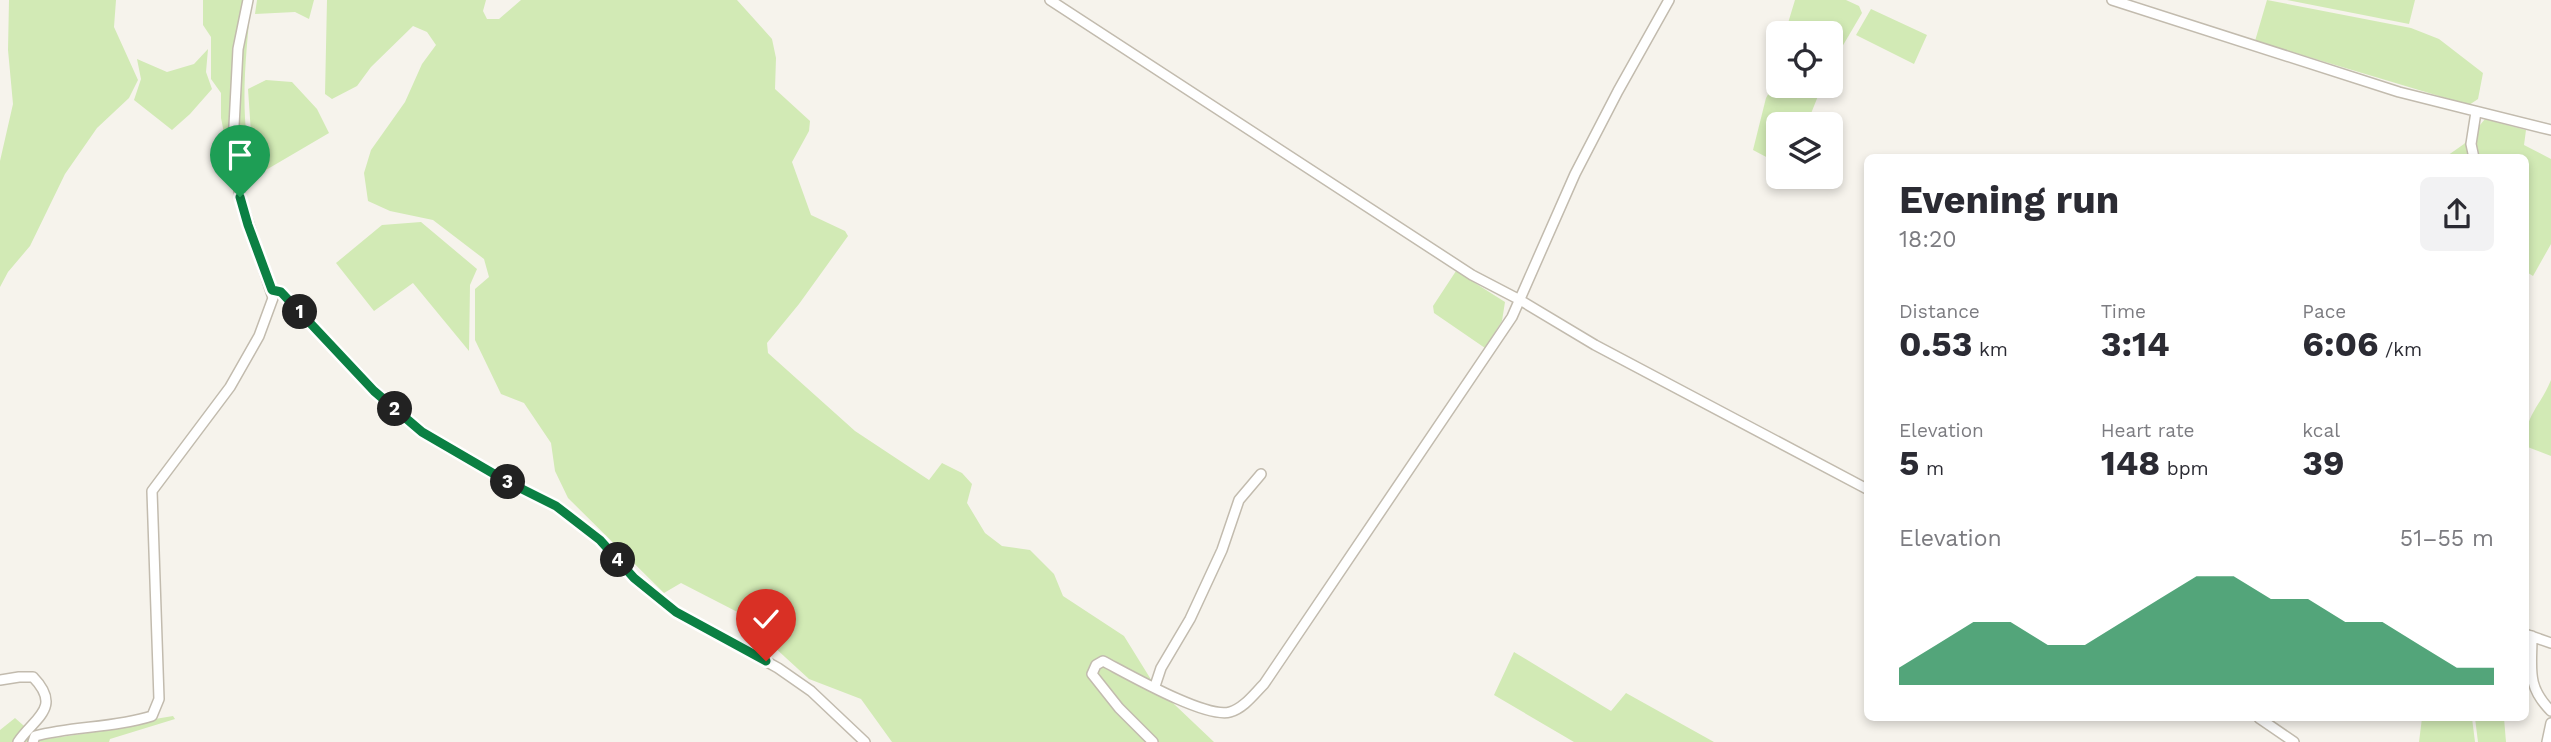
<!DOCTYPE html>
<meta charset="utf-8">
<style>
:root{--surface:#fff;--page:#f2f2f3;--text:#2b2b33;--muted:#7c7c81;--accent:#0b8043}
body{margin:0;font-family:"Work Sans",sans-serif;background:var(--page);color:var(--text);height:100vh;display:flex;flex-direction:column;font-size:26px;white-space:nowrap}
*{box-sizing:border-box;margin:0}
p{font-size:23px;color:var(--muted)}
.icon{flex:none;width:38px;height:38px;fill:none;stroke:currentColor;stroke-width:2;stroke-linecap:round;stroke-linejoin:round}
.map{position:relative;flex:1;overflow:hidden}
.sheet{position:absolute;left:1864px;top:154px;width:665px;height:567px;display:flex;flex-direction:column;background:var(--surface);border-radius:10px;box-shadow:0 4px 10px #0003}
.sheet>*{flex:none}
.controls{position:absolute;left:1766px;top:21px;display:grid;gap:14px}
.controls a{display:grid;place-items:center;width:77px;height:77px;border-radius:10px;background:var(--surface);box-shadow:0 4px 10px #0003;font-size:35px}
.pin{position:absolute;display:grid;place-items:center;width:60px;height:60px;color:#fff;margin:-72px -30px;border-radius:50% 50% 50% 0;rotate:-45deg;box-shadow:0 0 7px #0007}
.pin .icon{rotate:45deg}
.km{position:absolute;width:35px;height:35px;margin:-18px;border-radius:50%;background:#222;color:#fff;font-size:19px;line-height:35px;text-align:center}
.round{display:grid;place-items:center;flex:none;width:74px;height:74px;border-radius:10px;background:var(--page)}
.head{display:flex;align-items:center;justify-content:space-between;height:119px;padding:0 35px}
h1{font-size:38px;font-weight:700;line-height:52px}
.stats{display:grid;grid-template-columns:repeat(3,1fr);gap:10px;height:119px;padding:7px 35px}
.stats div{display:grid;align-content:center}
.stats b{font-size:35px;font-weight:700}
.stats small{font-size:19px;font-weight:400}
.stats p{font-size:19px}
.chart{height:196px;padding:14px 35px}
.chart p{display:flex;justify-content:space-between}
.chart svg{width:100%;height:126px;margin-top:7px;fill:var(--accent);opacity:.7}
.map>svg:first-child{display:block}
</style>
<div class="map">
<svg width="2551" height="742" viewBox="0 0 2551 742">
<rect width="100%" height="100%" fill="#f6f3ec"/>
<path fill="#d2eab5" d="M9,0H116L114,27L138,80L129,98L97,128L65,174L30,246L8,272L0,287V161L13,104L8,50Z
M203,0H251C247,47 241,93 247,140C248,155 252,174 244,188L234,184L221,118V93L211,79V37L203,25Z
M257,0H314L309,19L295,12L255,14Z
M327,0H486L483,11L487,19H499L521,0H737L772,39L776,58L775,89L810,121L809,131L792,162L811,215L845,231L848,236L799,304L767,343L768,353L855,431L929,480L942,463L962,473L972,484L967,503L985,533L1002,546L1030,550L1054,574L1063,596L1124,636L1155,686L1214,742H892L861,699L809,679L773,646L753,620L681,583L664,593L568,498L555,471L551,443L524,403L501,394L475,340V289L489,277L484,259L433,220L390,211L368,201L364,173L371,150L405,102L422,64L436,45L427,32L413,26L371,67L357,86L332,99L325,94Z
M1795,0H1846L1859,6L1862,13L1832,64L1830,33H1785Z
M2267,0L2411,28L2439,39L2483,73L2478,99L2469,105L2255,41Z
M2287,0H2415L2409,24Z
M1871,9L1927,35L1914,64L1856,35Z
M208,49L206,72L212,89L190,114L172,130L134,100L141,79L137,59L167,72L194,64Z
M1778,77V86H1822L1810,116L1802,124H1778V150L1770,159L1753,150L1766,98Z
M266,80L292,82L317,109L329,133L254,177L248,89Z
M2485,119L2526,130L2524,145L2551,159V244L2533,276L2525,271V158H2444L2464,144Z
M421,222L477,269L470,285L469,351L413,283L374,311L336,263L382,225Z
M1456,271L1505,302L1502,321L1485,348L1434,313L1433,306Z
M2551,380V456L2525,446C2525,414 2540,407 2551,380Z
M1514,652L1611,711L1626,693L1714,742H1574L1494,695Z
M173,716L175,719L110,739L109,742H0V730L15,718L40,740L122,728L143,721Z
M2422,718H2472L2475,742H2419Z
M2475,718H2504L2506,742H2478Z"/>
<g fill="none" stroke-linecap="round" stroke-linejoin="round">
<defs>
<path id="minor" d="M1050,0L1472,275L1520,300L1595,345L1867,489
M2112,0L2399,92L2551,130
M2474,158L2471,144L2476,112
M272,290L281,292L375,391L422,432L508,482L557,506L600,540L634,578L676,612L778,668L811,691L865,742
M2525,634L2551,643
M2532,636C2532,669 2526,686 2551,711
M0,680L19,677H33C63,708 34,718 18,742
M1155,686L1161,668L1190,619L1222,550L1239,500L1261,474
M2259,718L2294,742
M33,742L35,736C74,726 114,728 152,716L159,699L152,491L230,387L259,336L273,298L240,197L233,145L238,49L248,0
M1153,742L1119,708L1092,674L1096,665L1103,661C1128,674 1206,719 1230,712C1244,708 1254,694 1264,684L1512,317L1575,174L1618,91L1669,0
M2547,742L2551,723"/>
</defs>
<use href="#minor" stroke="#c2bbae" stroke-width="12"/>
<use href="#minor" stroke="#fff" stroke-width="9"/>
</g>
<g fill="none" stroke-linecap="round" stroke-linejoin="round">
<defs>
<path id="route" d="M240,197L248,225L272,290L281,292L374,391L422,432L508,482L556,506L600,540L634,578L676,612L766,661"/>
</defs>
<use href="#route" stroke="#fff" stroke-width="14"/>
<use href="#route" stroke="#0b8043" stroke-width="9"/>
</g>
</svg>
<div class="controls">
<a><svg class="icon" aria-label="locate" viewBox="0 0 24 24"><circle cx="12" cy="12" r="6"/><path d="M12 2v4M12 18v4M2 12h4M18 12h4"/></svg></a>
<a><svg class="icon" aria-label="layers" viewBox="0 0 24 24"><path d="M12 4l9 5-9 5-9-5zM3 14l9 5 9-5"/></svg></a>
</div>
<div class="pin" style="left:240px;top:197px;background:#1e9e55"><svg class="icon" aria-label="arrive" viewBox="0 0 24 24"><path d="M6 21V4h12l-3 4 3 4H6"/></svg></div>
<div class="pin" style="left:766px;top:661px;background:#d93025"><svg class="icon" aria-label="check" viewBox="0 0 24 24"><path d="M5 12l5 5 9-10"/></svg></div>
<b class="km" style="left:300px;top:312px">1</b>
<b class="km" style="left:395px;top:409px">2</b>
<b class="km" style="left:508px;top:482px">3</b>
<b class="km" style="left:618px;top:560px">4</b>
<section class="sheet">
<div class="head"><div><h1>Evening run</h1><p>18:20</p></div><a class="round"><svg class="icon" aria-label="share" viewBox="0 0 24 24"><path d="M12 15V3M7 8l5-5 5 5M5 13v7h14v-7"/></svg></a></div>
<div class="stats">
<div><p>Distance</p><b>0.53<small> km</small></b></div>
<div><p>Time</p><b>3:14</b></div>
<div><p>Pace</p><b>6:06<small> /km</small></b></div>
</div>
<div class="stats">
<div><p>Elevation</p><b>5<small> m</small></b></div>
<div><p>Heart rate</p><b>148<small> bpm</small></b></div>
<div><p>kcal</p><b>39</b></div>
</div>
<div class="chart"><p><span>Elevation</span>51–55 m</p>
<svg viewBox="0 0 160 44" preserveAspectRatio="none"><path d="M0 44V38L10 30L20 22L30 22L40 30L50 30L60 22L70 14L80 6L90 6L100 14L110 14L120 22L130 22L140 30L150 38L160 38V44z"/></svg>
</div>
</section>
</div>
